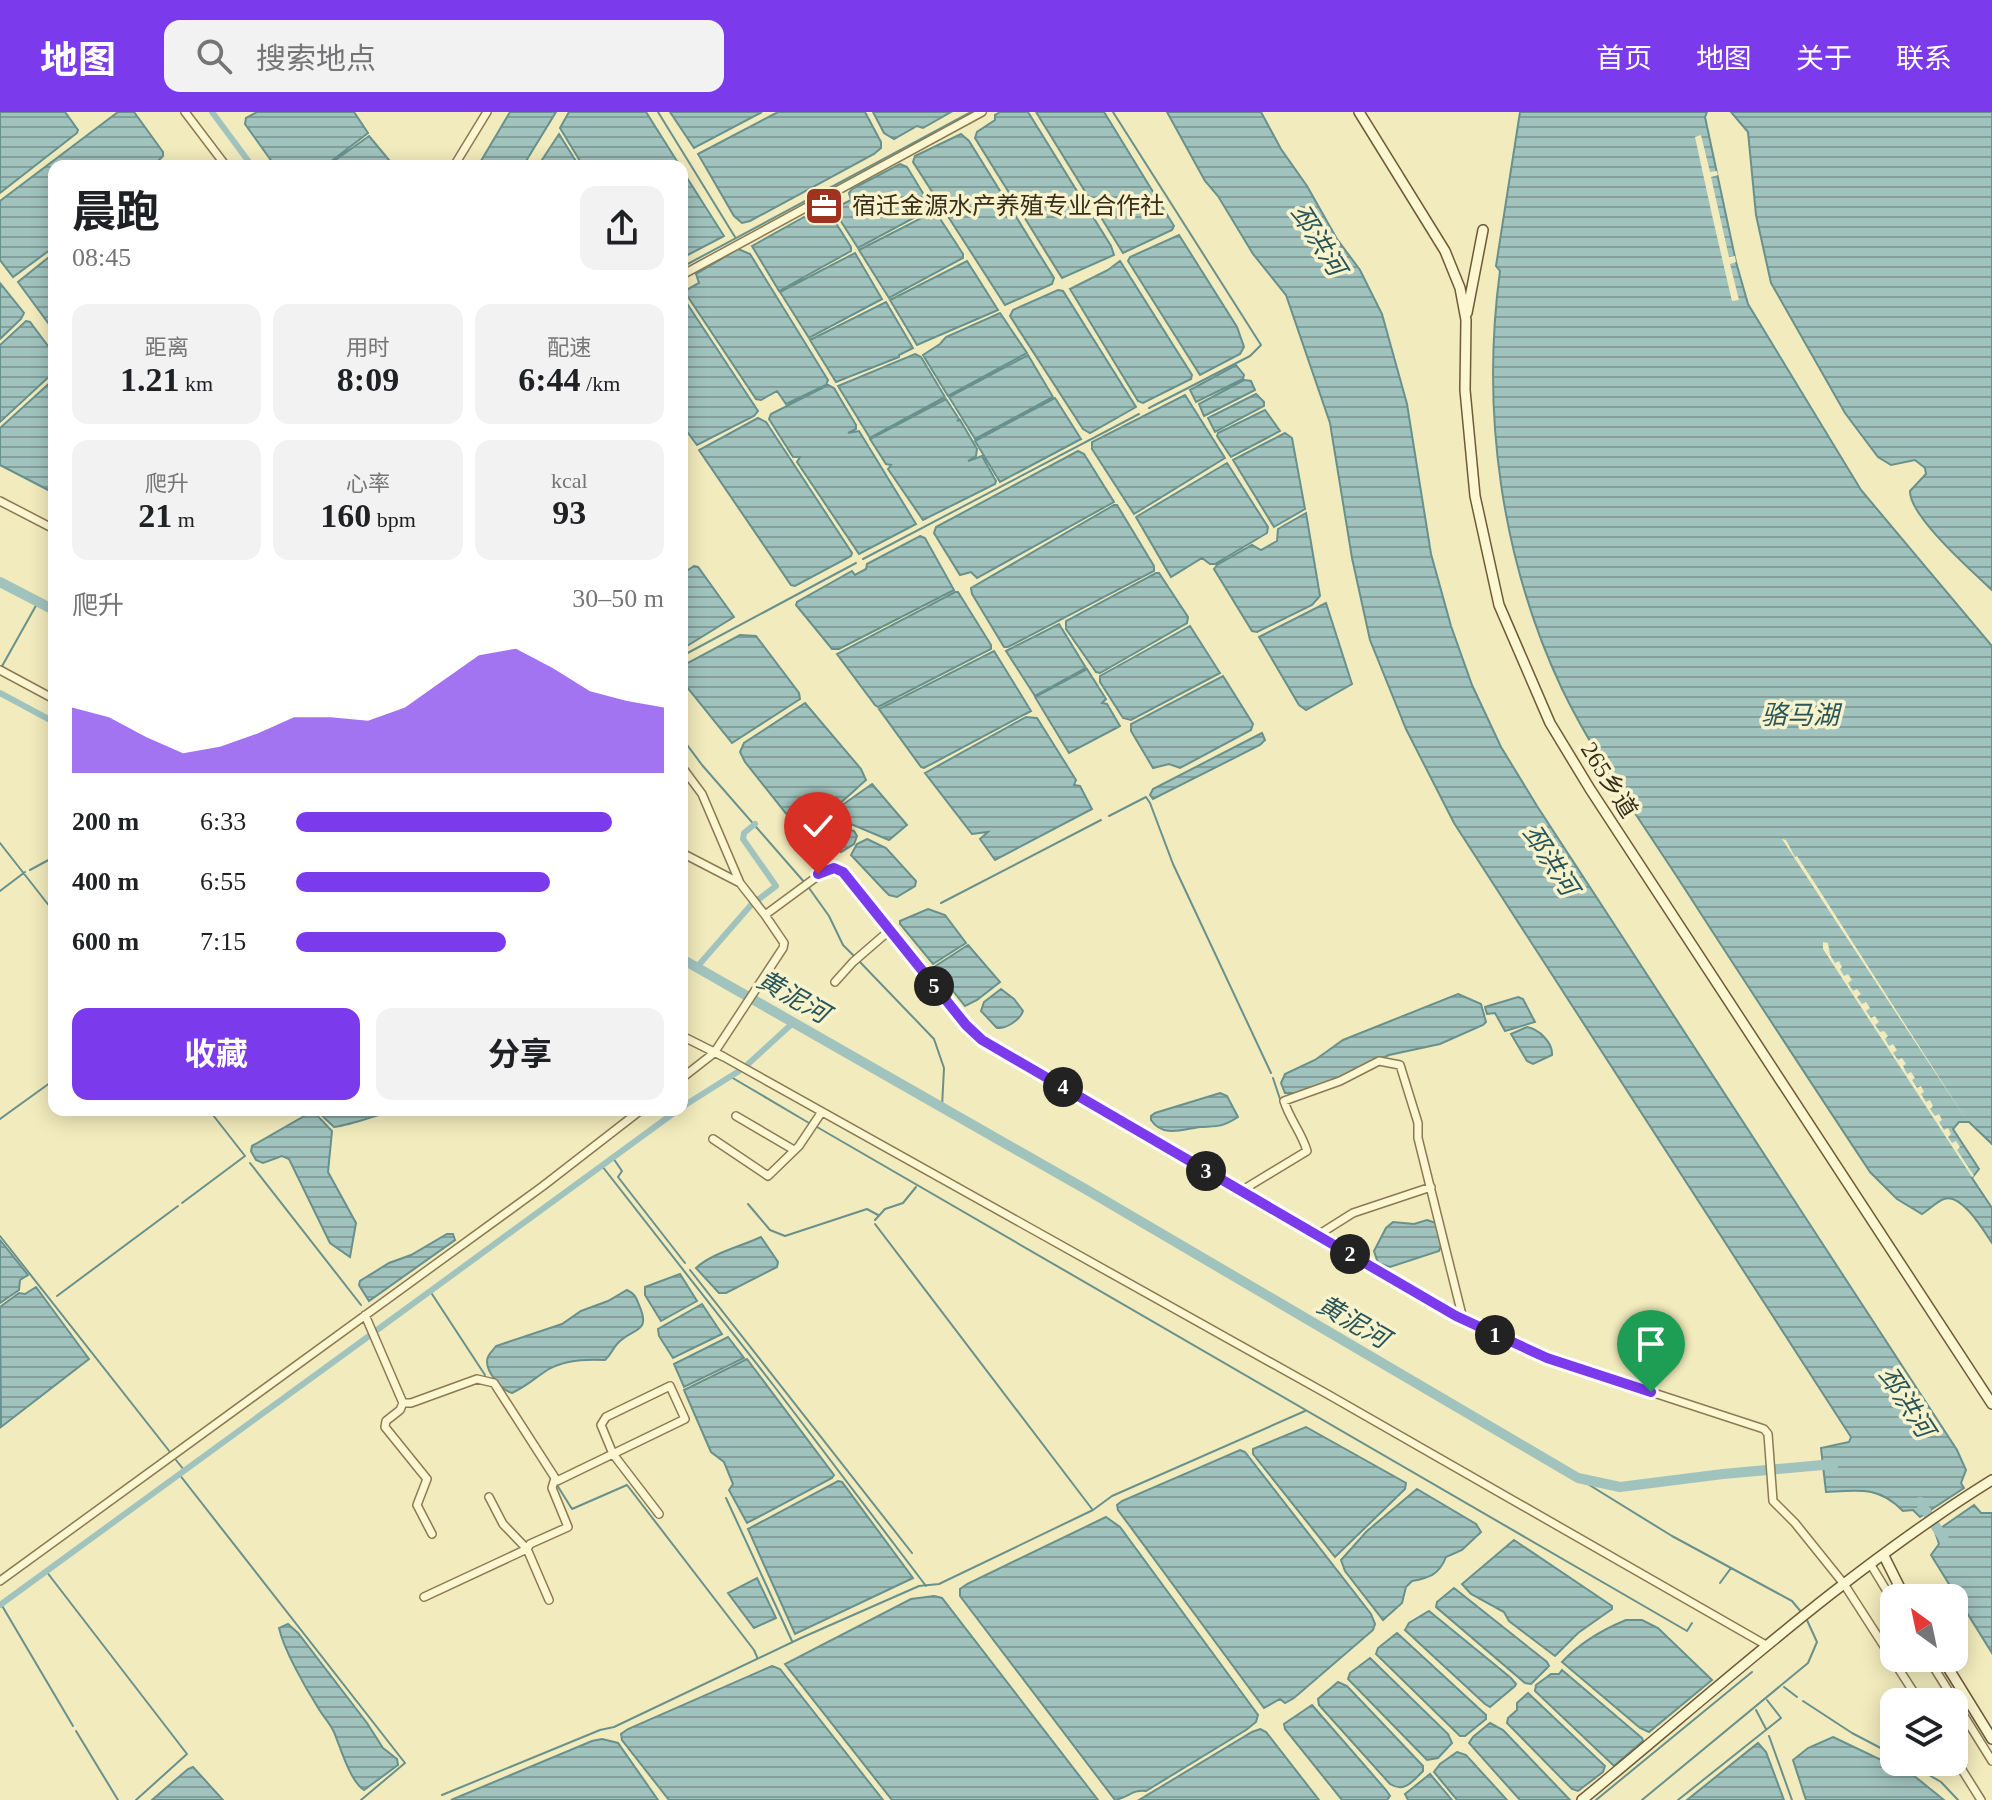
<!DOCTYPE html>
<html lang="zh">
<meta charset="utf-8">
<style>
:root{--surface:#fff;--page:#f2f2f2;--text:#202124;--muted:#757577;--accent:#7c3aed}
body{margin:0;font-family:"Times New Roman","Noto Sans SC",serif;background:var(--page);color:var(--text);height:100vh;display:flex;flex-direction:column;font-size:30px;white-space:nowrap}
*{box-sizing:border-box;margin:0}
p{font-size:26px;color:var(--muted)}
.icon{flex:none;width:44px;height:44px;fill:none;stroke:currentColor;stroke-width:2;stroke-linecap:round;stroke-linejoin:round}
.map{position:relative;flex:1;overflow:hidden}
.panel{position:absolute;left:48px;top:48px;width:640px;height:956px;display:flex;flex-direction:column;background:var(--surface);border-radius:16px;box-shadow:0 4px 20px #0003}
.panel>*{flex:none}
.needle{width:52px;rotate:327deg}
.buttons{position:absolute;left:1880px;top:1472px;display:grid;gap:16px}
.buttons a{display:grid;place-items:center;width:88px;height:88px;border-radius:16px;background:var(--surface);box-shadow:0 4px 20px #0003;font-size:40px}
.pin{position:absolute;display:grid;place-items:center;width:68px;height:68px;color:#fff;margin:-82px -34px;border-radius:50% 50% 50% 0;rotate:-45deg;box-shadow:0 0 8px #0007}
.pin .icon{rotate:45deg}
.km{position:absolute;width:40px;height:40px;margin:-20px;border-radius:50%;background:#222;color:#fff;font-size:22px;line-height:40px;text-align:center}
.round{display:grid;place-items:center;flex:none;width:84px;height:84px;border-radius:16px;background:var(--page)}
.overview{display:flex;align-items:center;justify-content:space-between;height:136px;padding:0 24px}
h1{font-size:44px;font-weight:700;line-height:60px}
.metrics{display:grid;grid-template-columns:repeat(3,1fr);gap:12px;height:136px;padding:8px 24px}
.metrics div{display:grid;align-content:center;border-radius:16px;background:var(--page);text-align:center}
.metrics b{font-size:34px;font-weight:700}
.metrics small{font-size:22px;font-weight:400}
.metrics p{font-size:22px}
.chart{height:224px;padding:16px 24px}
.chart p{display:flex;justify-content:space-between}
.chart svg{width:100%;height:144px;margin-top:8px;fill:var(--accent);opacity:.7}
.button{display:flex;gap:16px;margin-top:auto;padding:16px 24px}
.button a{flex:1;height:92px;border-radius:16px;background:var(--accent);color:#fff;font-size:32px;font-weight:700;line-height:92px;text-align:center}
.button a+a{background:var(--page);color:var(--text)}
ul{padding:0 24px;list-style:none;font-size:26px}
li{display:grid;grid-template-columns:128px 96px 1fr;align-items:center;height:60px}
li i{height:20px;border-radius:10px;background:var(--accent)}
header{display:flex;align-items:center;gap:48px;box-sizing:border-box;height:112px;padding:0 40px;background:var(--accent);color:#fff}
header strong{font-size:38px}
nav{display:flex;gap:44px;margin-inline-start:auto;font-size:28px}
.search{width:560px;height:72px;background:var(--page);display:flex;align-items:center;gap:20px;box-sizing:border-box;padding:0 28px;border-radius:16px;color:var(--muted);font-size:30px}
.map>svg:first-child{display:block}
</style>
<header>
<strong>地图</strong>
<div class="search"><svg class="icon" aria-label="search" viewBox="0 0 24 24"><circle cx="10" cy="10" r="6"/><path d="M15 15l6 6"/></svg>搜索地点</div>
<nav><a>首页</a><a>地图</a><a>关于</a><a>联系</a></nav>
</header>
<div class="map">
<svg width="1992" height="1688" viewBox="0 0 1992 1688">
<defs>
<pattern id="water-rules" width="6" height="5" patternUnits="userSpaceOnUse" patternTransform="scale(2)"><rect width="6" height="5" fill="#a1c3be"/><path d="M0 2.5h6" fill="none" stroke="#849f9a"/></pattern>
</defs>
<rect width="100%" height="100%" fill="#f2ebbd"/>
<path fill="url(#water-rules)" stroke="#68918d" stroke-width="2" d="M0,0H65L78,18L77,21L0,81Z
M118,0H134L163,40V44L153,54H54V135L13,165L0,148V89Z
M257,0H354L368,21L325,54H275L245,12L246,6Z
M510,0H556L523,54H478Z
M569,0H646L680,54H583L560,16Z
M670,0H762L694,36Z
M778,0H865L881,30V36L874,42L750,109L742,111L734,104L698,42Z
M873,0H951L923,16L917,14L894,27L884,21Z
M1000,0H1028L1111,134L1114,143L1062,166L975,26L977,20L995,8V3Z
M1036,0H1104L1174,114L1172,118L1123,141Z
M1167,0H1261L1281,37L1307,74L1337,127L1360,158L1382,202L1407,292L1431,442L1451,514L1472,573L1501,635L1537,694L1957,1338L1966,1358L1961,1371L1964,1376L1920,1405L1913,1398L1903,1399C1879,1374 1859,1378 1826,1380L1821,1336L1849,1330L1851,1325L1454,711L1406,617L1370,528L1352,446L1330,311L1286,183L1253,142L1218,84L1205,69Z
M1520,0H1707L1705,5L1736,150L1748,192L1861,378L1992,534V1032L1969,1010H1959L1953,1017L1979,1057L1972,1066L1992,1096V1131C1984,1119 1961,1080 1944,1087C1937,1089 1929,1098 1922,1102L1897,1087L1870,1060C1808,966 1746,872 1685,777C1643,712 1596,647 1562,577C1501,447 1481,300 1500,159L1496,154Z
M1731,0H1992V478C1973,460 1909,404 1910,379L1926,362L1925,356L1915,348L1891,353L1878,345L1845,301L1771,171L1756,103L1748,20Z
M559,22L579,54H538Z
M961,22L969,29L1054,166L1052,172L1005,193L913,50L915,44Z
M369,24L394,54H327Z
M900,52L907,55L932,96L858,136L833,97L851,88L849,81L852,77Z
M682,58L724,124L682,146Z
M935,99L963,142V146L889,186L859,138Z
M829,100L851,135V139L779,179L752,134L804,105L814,109Z
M1179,123L1237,215L1244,235L1240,242L1200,263L1128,149L1130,145Z
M738,137L750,142L828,268L826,273L786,292L777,279L761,288L756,287L686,182L688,177L699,171L696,162Z
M54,141V219L18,170Z
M855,141L882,187L809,226L780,180Z
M967,149L998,198L917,233L890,188Z
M1120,149L1192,263L1191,267L1143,291L1138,289L1070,177L1108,158Z
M0,171L24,201L21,207L0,227Z
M1058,178L1063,179L1136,295L1090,321L1083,317L1010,204L1013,198Z
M682,184L758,299L754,304L697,333L682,313Z
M886,190L913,236L899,243V245L836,270L810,228Z
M1000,201L1027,241L948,284L923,243L940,232L946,225Z
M26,209L30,210L54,242V260L0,310V233Z
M915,242L921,245L945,285L870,326L838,274Z
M1028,243L1053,285L975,327L949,285Z
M1236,253L1244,263L1243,267L1196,290L1190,278Z
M54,267V381L0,353V316Z
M1244,268L1251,269L1255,278L1204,304L1199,292Z
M828,273L834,276L856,313V317L848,321L859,319L916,412L859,442L797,350L800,345H793L769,307L771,302Z
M1256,282L1264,290V294L1215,320L1208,306Z
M1185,283L1225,346L1134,402L1092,337V330Z
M1055,286L1081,327L1000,370L975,329Z
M946,287L959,307L957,309L960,308L977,337L976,344L968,349L982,344L996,369L995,372L923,408L888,357L891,353L886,352L870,327Z
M1265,298L1280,319L1231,345L1217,324L1218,321Z
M758,306L766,310L852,441L851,444L795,474L791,473L699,338Z
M1285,321L1292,326L1305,397L1274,415L1233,348Z
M1078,339L1084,342L1114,390L977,466L971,460L960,463L934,421L936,415Z
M1227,351L1268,415L1267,421L1215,452H1210L1202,446L1171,465L1136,405Z
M1114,393H1117L1154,454V459L1008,535H1004L972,482L971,476Z
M1306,401L1320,484L1312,493L1257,520L1252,519L1214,457L1217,453L1252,433L1261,438L1277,429L1278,417Z
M920,424L925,426L954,478L839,537H832L796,493L797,490L852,459L855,463L866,457L867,452Z
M694,454L698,455L734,505L682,537V462Z
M1156,461H1159L1188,505L1187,511L1100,561L1096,560L1066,517V509Z
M955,480H958L991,533V537L878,595L875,593L837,542Z
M1326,491L1352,572L1306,598L1299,593L1259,525Z
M1059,512L1086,556L1035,584L1006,539Z
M1190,514L1220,561L1131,608L1123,606L1100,570V564Z
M740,523L756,524L799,581L800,587L732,631L682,569V554Z
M994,539L1031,599L924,656L921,655L879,597Z
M1087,557L1106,587L1102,591L1107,592L1120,614L1069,641L1035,585Z
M1223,564L1253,612L1251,618L1180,656L1169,652L1153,656L1131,619V612Z
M805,591L861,657L866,668C848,683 825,712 802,701L792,709L745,650L740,640L744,631Z
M1026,605L1037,606L1076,668L1074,673L1080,674L1092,697L995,748L980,727L988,720L972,722L925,661Z
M1262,621L1265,628L1260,633L1153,687L1150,683L1153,677Z
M872,672L907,713L889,728L841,708L834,699Z
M819,711L854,719L857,724L854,732L841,740L823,731L812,716Z
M867,727L886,736L916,769L915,774L897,785L889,783L884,778L851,743L857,732Z
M928,797L945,803L966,831L933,852L900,812V809Z
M968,833L1000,870L977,888L965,894L934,855Z
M1001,877L1014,887L1023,899C1020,908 1006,917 997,916L981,899L984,890Z
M1458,882L1481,892L1486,910L1483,913L1440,932L1389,943L1340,967L1298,981H1285L1281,971L1285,962L1315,948L1343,928Z
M1518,885L1523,887L1535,910L1505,919L1495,901L1487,902L1485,895Z
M1527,915C1539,917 1553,931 1552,943L1533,952L1527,949L1511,922Z
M1220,981L1227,984L1238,1005C1221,1016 1217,1014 1200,1015C1183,1017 1163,1026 1151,1008V1004L1155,1001Z
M316,998H390C383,1003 343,1014 334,1015Z
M313,999L332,1019L328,1060L356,1111L350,1145L330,1131L289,1047L282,1044L263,1051L256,1048L251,1039L252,1034Z
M1427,1108L1436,1111L1442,1132L1439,1139L1390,1155L1378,1151L1374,1139L1386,1116L1393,1110L1414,1112Z
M447,1122H453L455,1128L369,1189L359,1173L360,1169L389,1151L411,1143Z
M761,1125L778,1150L777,1155L726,1181H719L696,1156C712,1141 742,1134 761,1125Z
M0,1128L28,1163L20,1168L19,1178L0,1191Z
M680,1162L697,1189L661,1209L645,1183V1175Z
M36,1175L89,1247L1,1315L0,1195L19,1181L25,1182Z
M627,1178C635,1182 636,1185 639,1193C652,1222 632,1215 617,1232C612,1238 611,1243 605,1248C587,1247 565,1248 549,1257C536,1265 527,1274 512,1281C501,1278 483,1257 488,1245C489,1242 494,1237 496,1234L562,1212L581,1199L608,1189Z
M702,1192L722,1222L673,1246L659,1224L658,1217Z
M728,1225L744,1246L684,1275L674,1252Z
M747,1247L834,1363L832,1366L747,1411L729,1378L733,1372L724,1350L711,1340L684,1278Z
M1306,1315L1406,1371L1405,1377L1335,1445L1253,1342V1337Z
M1240,1338L1245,1340L1371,1502L1375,1512L1373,1518L1294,1586L1285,1591L1280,1587L1264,1596L1118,1398L1117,1393L1122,1389Z
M838,1369L842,1370L913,1466L795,1522L748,1417Z
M1417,1377L1476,1412L1481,1420L1462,1438L1446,1445C1439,1463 1429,1466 1412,1469L1406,1475L1402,1491L1383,1508L1345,1459L1341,1448L1367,1419Z
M1974,1393L1981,1401H1992V1541L1931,1443L1939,1432L1935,1420Z
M1106,1405L1120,1415L1258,1603L1256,1610L1246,1618L1146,1679C1133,1677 1127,1686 1115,1688L960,1484V1477L967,1472Z
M1514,1428L1612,1494V1497L1578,1521L1555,1544L1509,1509L1504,1500L1471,1482L1462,1472Z
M757,1466L776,1506L754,1516L728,1481Z
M1454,1476L1547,1550L1549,1554L1531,1572L1525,1571L1436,1495L1437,1490Z
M934,1484L942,1486L1098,1688H892L785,1552L911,1487Z
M1429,1499L1511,1566L1516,1572L1515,1574L1490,1595L1485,1592L1405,1518L1409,1511Z
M1626,1508H1642L1658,1516L1712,1568L1649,1620L1640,1616L1562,1550C1579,1532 1604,1517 1626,1508Z
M288,1512L298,1521L367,1611L383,1636L397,1647L398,1653L364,1678C350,1669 341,1637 334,1620C329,1610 322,1603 317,1594C305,1575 284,1538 279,1516Z
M1397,1521L1486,1603V1607L1465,1624H1460L1376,1542L1378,1536Z
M1370,1546L1448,1622L1452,1631L1438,1646L1427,1648L1348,1567L1350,1561Z
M772,1554L780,1557L883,1688H669L622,1628L621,1622L628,1617Z
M1562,1558L1642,1626L1643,1629L1614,1654L1535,1579L1536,1573L1551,1562H1559Z
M1338,1570L1347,1574L1423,1654V1659C1412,1670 1404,1681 1390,1672L1319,1593L1318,1587Z
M1528,1581L1605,1654L1603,1660L1578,1679L1572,1677L1507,1611L1508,1606L1517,1598V1591Z
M1312,1593L1386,1678L1390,1684L1387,1688H1342L1285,1617L1284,1612Z
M1490,1611L1503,1618L1570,1688H1520L1469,1631L1473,1625Z
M1260,1617L1266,1620L1319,1688H1139L1252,1620Z
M1833,1625L1913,1663L1944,1688H1806L1793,1648L1808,1636Z
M602,1627L618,1631L658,1688H451L592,1629Z
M1758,1631L1766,1640L1784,1688H1687Z
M1457,1640L1466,1643L1507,1688H1457L1434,1660L1440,1652Z
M193,1655L223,1688H152L188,1657Z
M1430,1662L1452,1688H1408L1405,1682Z"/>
<path fill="#f2ebbd" d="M1701,23L1710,60L1717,59L1718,63L1711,65L1729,145L1735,144L1736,150L1730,152L1739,188L1732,189L1712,103L1695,25Z
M1782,727L1786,728L1795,745L1797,744L1816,773L1967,1009Z
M1823,830L1828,831L1830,843L1835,851L1839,849L1842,855L1840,857L1844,864L1848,862L1852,868L1848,871L1853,879L1857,877L1861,882L1857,885L1862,892L1866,890L1870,896L1866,899L1871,906L1875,904L1879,910L1875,913L1880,920L1884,919L1888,924L1885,927L1889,934L1893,932L1897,938L1893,941L1898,948L1902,946L1906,952L1903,954L1907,962L1911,960L1915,966L1912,968L1917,976L1921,974L1924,980L1921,982L1926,990L1930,988L1933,994L1930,997L1935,1004L1939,1002L1942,1008L1939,1010L1944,1018L1948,1016L1951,1022L1948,1025L1952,1031L1956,1029L1960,1035L1957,1038L1974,1064L1972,1065L1823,837Z"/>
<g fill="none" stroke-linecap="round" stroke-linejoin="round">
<path stroke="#68918d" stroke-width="2" d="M658,0L735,125
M1113,0L1261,233L1250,244L1149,296
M682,155L971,0
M863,447L1139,302
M682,544L856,451
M1,556L38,490
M682,626L702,653L805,771
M1109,704L1146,685L1150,691L1173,752L1271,961
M0,731L54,800
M30,758L54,745
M809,776L829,804L843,833L854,844
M0,779L25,760
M941,791L1101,708
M858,848L934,927L944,956L942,995
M731,965L809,1011
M1273,966L1281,990
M0,1007L54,968
M817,1015L1687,1519L1692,1511
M613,1046L622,1059L618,1065L685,1151
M250,1051L361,1193
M602,1054L774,1274L926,1474
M182,1091L245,1044L209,998
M748,1092L770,1118L785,1124L867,1097L878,1103
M875,1108L885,1097L903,1091L916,1075
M875,1112L1092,1397
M0,1124L170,1340
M690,1158L912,1441
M430,1179L485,1263
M57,1184L178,1094
M176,1348L184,1358
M179,1362L405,1651L361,1688
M1578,1366L1672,1424L1792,1489L1802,1501
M557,1373L572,1397L627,1373L754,1538L757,1545
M726,1386L792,1529
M46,1459L187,1642L136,1688
M1720,1471L1731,1456
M1,1492L73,1614
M1784,1575L1797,1585
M1803,1589L1852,1621L1894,1643
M1756,1598L1766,1617
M76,1619L118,1688
M1769,1624L1792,1688
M1907,1650L1941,1670L1958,1688
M442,1683L600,1618L614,1615L801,1526L919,1474L939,1472L1093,1398L1112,1384L1305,1299
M1596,1688L1752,1560
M1642,1688L1808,1551L1817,1530L1806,1506
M1678,1688L1781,1606L1767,1588"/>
<path stroke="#a1c3be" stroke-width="6" d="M212,0L252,54
M0,581L54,610
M755,712L744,721L743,727L776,774L759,787
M697,855L751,793
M747,953L794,910
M682,995L739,959
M377,1218L678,998
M0,1493L369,1224"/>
<path stroke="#a1c3be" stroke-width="10" d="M0,470L54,498
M682,847L1087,1078L1578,1366L1620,1375L1723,1362L1834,1352
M1920,1390L1944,1427"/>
<defs>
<path id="street" d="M185,0L226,54
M454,54L487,0
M682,163L982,0
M0,389L54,417
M0,558L54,587
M682,655L702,682L740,771L765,803L826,758L834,756L843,760L966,913L982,928L1456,1204L1547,1246L1764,1317L1768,1322L1773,1389L1795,1411L1844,1472L1920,1590
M682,741L740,771
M835,870L853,850L890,818
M682,924L724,945L1329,1283L1766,1533
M682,966L714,941L783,836L784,831L765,803
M736,1004L794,1038
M713,1027L768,1064L799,1034L821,1001
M1241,1079L1307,1039C1302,1021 1290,1008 1284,989L1340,969L1379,949L1400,953L1418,1011V1026L1463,1207
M1318,1123L1353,1101L1431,1075
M365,1203L403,1291L400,1298L386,1309L385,1315L427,1367L417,1393L432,1422
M403,1291H411L477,1267L494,1271L557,1369L685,1307L670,1274L606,1305L601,1313L613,1342L659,1402
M1871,1453L1894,1491
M0,1469L543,1074L641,998
M424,1485L527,1437L503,1412L489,1385
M549,1488L527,1437L530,1432L568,1415L552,1376L555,1366
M1928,1546L1992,1649
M1954,1645L1981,1688"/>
<path id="secondary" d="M1359,0L1445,139L1460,176L1466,208L1465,278L1475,384L1499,493L1550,611L1590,677L1992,1292
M1467,201L1483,118
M1884,1444L1905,1486
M1942,1546L1992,1627
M1582,1688C1716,1578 1844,1460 1992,1368"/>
</defs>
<use href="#street" stroke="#8b7a54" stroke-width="10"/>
<use href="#secondary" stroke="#6d5b38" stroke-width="12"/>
<use href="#street" stroke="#fcf6d1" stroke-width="7"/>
<use href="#secondary" stroke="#fcf6d1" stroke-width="9"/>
</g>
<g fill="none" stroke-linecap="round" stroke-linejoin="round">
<defs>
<path id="route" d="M818,762L834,756L843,760L966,913L982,928L1456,1204L1547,1246L1651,1280"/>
</defs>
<use href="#route" stroke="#fff" stroke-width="16"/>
<use href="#route" stroke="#7c3aed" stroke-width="10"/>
</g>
<defs>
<symbol id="office-square" viewBox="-11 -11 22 22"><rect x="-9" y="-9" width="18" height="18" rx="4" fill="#a0331f" stroke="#f8f3cd"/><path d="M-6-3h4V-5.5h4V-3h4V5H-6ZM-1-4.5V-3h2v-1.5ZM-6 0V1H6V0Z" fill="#fff"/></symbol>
</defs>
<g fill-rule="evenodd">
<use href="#office-square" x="802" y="72" width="44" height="44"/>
</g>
<g text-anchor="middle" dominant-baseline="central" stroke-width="7" stroke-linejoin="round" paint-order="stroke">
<g font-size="24" fill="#392e1b" stroke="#f8f3cd" text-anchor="start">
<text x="852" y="94">宿迁金源水产养殖专业合作社</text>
</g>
<g font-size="24" fill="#392e1b" stroke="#f8f3cd">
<text transform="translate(1609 668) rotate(58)">265乡道</text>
</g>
<g font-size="26" font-style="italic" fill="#28555a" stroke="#f8f3cd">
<text transform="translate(1318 128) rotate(58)">邳洪河</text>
<text x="1800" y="603">骆马湖</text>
<text transform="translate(1550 748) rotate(57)">邳洪河</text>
<text transform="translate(793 885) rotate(30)">黄泥河</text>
<text transform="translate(1353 1210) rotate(30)">黄泥河</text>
<text transform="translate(1906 1290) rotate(57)">邳洪河</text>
</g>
</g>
</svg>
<div class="buttons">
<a><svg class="needle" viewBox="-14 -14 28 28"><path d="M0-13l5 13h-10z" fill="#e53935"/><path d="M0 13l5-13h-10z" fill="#757577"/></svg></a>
<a><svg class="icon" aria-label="layers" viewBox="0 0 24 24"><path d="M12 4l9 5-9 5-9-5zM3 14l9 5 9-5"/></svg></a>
</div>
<div class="pin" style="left:1651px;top:1280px;background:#1e9e55"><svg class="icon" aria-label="arrive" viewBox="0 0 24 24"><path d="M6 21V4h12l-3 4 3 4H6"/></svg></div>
<div class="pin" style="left:818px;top:762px;background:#d93025"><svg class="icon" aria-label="check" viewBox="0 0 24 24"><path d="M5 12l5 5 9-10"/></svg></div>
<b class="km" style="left:1495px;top:1223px">1</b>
<b class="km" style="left:1350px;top:1142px">2</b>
<b class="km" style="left:1206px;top:1059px">3</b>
<b class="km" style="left:1063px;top:975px">4</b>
<b class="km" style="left:934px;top:874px">5</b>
<section class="panel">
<div class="overview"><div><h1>晨跑</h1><p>08:45</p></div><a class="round"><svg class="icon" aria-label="share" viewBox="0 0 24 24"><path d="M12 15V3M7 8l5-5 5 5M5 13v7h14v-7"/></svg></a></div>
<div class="metrics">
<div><p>距离</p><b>1.21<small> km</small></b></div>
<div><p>用时</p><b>8:09</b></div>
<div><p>配速</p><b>6:44<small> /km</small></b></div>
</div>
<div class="metrics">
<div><p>爬升</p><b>21<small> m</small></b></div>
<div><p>心率</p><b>160<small> bpm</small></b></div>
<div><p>kcal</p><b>93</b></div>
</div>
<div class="chart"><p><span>爬升</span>30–50 m</p>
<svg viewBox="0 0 160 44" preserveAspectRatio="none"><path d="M0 44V24L10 27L20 33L30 38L40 36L50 32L60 27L70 27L80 28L90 24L100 16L110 8L120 6L130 12L140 19L150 22L160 24V44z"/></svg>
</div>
<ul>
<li><b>200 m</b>6:33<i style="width:86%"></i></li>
<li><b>400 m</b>6:55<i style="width:69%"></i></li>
<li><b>600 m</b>7:15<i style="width:57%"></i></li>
</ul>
<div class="button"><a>收藏</a><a>分享</a></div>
</section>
</div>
